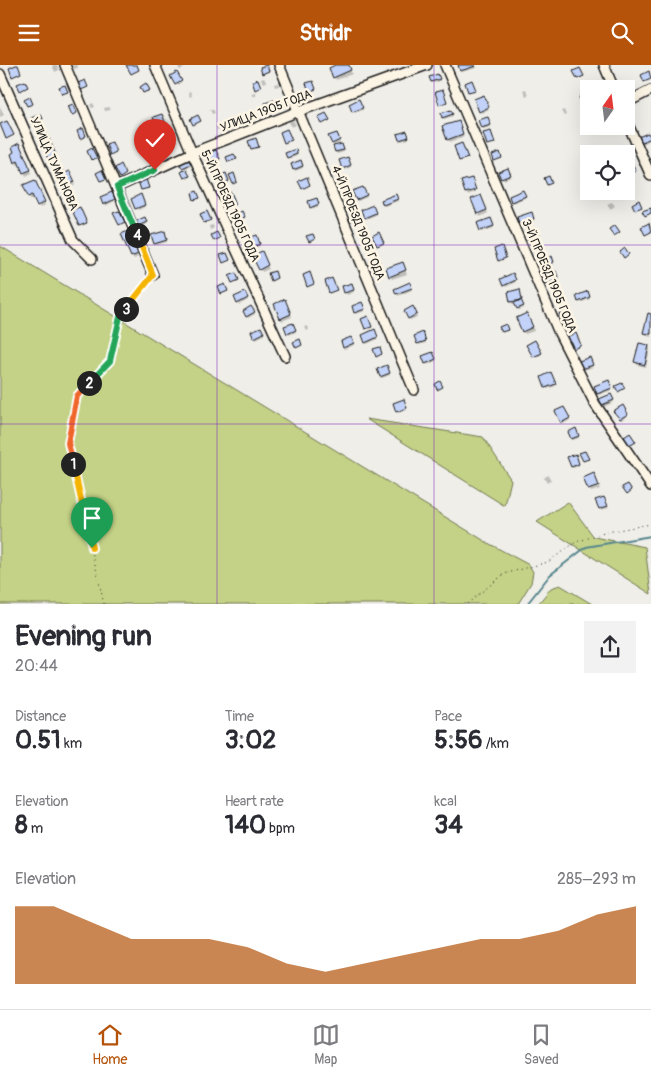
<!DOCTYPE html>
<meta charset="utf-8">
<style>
:root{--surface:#fff;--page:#f2f2f3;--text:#2b2b33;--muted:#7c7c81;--line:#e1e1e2;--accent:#b45309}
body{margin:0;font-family:Pangolin,sans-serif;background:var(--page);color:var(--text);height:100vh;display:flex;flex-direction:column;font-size:19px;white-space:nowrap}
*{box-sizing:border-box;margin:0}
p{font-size:16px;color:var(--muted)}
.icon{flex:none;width:28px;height:28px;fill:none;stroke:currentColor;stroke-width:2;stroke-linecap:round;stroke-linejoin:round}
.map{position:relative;height:539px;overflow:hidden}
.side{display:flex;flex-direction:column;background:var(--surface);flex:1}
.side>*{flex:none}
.needle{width:32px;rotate:14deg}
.buttons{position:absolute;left:580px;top:15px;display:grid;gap:10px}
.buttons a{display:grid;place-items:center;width:55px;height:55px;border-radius:0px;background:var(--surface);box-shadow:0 5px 20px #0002;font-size:25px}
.pin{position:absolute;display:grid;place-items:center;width:42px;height:42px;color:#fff;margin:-51px -21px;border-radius:50% 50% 50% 0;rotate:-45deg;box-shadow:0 0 5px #0007}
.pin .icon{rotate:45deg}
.km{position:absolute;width:25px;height:25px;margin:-12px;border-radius:50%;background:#222;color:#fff;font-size:14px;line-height:25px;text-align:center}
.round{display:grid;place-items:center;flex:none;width:52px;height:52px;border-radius:0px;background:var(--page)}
.overview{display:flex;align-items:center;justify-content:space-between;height:85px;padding:0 15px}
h1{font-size:28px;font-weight:700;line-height:38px}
.stats{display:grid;grid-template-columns:repeat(3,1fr);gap:8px;height:85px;padding:5px 15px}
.stats div{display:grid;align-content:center}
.stats b{font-size:25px;font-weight:700}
.stats small{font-size:14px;font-weight:400}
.stats p{font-size:14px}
.chart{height:140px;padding:10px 15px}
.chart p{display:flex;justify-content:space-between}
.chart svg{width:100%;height:90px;margin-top:5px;fill:var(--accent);opacity:.7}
header{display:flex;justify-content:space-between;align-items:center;height:65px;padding:0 15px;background:var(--accent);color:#fff;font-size:22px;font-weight:700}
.tab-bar{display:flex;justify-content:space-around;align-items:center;height:70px;border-top:1px solid var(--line);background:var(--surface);font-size:14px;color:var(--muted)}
.tab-bar a{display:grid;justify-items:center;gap:2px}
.tab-bar .current{color:var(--accent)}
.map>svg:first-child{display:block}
</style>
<header><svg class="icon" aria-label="menu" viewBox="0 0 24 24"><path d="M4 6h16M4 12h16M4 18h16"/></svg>Stridr<svg class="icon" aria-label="search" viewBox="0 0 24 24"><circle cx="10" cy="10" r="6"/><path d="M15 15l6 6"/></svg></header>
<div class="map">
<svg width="651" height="539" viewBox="0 0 651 539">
<rect width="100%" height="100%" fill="#f0eee9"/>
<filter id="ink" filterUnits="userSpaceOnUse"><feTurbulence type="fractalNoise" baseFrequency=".02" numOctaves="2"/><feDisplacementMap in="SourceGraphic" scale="10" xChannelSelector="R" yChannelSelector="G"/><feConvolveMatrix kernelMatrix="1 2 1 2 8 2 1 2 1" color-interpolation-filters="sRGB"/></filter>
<g filter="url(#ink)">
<path fill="#c3d286" stroke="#707751" d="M0,181L488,478L529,500L533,507L531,518L518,539H0Z
M366,354L483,372L511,415L505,441Z
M568,437L594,472L645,482L651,529L537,457Z
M560,520L592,539H538L551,523Z"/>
<path fill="#0003" d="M52,0H57L59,5L55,7Z
M72,0H77L78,3L74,4Z
M185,0L186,2L180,5L178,2Z
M339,0H348L352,9L336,15L331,3Z
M459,0H475L476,3L462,7Z
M437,10L440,16L434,18L431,13Z
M264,13L266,17L263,18L261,14Z
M278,18L279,21L275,22L274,19Z
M526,24L528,30L526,31L523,25Z
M190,26L192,31L190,32L188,27Z
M255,27L257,30L253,32L251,28Z
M483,32L489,44L482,48L475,35Z
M273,36L275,42L269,44L266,39Z
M359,36L363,45L354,48L351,39Z
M93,38L95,42L92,43L90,40Z
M0,41L4,50L0,52Z
M109,42L110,45L105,46L104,43Z
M210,44H213L215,48L212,49Z
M564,45L566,50L564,51L561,46Z
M452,48L453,51L444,54L443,52Z
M40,50L43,57L36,60L33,54Z
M161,50L166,61L159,64L154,53Z
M293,55L296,60L291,62L289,56Z
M489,55L491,62L483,64L482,63Z
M219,60L220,64L217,65L216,61Z
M460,60L464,72L450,77L448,74Z
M170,69L174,76L159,83L156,76Z
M337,69L340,78L334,80L330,72Z
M408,69L409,74L401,76L399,70Z
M648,70L650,75L643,79L640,73Z
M47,71L57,93L51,96L49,93Z
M334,82H342L344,87L337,89Z
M20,83L32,108L26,111L20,99L17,100L16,97Z
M295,86L297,91L289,94L287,89Z
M216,87L220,96L210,99L207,90Z
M347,93L351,102L344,105L340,96Z
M188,96L191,101L185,104L190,113L187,114L183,107L186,106L182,99Z
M301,97L303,103L295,106L293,100Z
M507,105L511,112L503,115L500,108Z
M225,109L229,118L222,121L218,113Z
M63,110L72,111L75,120L70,123L72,128L67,130Z
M472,116L476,127L467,130L463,117Z
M631,117L635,127L621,133L618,126H626Z
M36,119L45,140L40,143L35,133L31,135L24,121Z
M363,123L367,132L358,136L354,127Z
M523,127L525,133L513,138L510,132Z
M111,129L115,136L105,141L102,133Z
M140,131L145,142L138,145L133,134Z
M395,131L398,136L385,141L382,135Z
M316,134L319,141L313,144L310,137Z
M473,135H483L488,148L480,152Z
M612,137L615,141L610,144L607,139Z
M372,141L376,150L366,154L362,146Z
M532,151L534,156L521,160L518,153Z
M144,154L147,159L140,162L137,157Z
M492,156L494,163L482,167L481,165Z
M213,160L214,163L210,165L209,161Z
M128,168L138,192L134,194L132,191Z
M165,170L167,177L156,180L155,179Z
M539,172L541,178L532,181L531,180Z
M257,173L260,181L251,184L250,182Z
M261,188L269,204L262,207L254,192Z
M551,193L554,199L547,202L544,196Z
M404,202L407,209L392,214L390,211Z
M542,205L543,208L539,209L538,206Z
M556,209L559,217L547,220L546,219Z
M513,210L516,217L506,222L502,215Z
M410,219L412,225L398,231L395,224Z
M353,221L354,227L347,230L344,222Z
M520,227L524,243L519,245L516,238L512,239L509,228Z
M244,228L248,235L239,240L235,233Z
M587,228L590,234L580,238L577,232Z
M286,239L292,252L282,256L281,253Z
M362,239L365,246L356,249L353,242Z
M251,243L255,249L248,253L244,246Z
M413,243L417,252L410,255L405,247Z
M569,247L572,254L563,257L560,250Z
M651,250V272L647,271L645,268Z
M529,252L534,266L525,269L523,266Z
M294,261L296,267L289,270L288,268Z
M308,261L309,265L306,266L304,262Z
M261,264L264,270L256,274L253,267Z
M374,266L378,274L367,279L363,271Z
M423,269L426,278L419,280L416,271Z
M351,273L354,280L345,284L342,277Z
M535,277L541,290L535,293L528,280Z
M649,281L650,284L646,302L637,300L636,297Z
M433,288L436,296L427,300L424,292Z
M591,295L593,302L584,305L583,303Z
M386,302L390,310L382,313L378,305Z
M551,309L556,321L547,324L542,312Z
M608,316L612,325L599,330L596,322Z
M610,330L614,337L604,342L601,334Z
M404,337L407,345L398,348L397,346Z
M622,342L628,351L621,355L615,346Z
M564,343L570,355L563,359L557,347Z
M576,365L579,373L573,375L570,367Z
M576,392L579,401L573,403L572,402Z
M548,410L551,415L547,418L544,413Z
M595,413L600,424L591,427L589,424Z
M604,433L608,443L601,445L597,436Z"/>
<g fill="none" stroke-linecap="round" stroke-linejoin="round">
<path stroke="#57868e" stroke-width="2" d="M527,539L550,510L586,482L651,471"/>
</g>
<path fill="#c2d2f8" stroke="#1c1c1c" d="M16,0H18L21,8L12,12L9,3Z
M126,0H137L139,5L131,9Z
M267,0L269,6L262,9L260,2Z
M335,0H349L351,5L333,13L329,3Z
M458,0H475L476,1L460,6Z
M580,3L584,11L577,14L573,6Z
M649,6L651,14L644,17L641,10Z
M177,7L182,16L175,20L170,11Z
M438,9L440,14L431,17L429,12Z
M258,14L261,22L255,25L252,16Z
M85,15L88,22L81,25L78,18Z
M472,15L476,25L468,27L465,18Z
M25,16L28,22L20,26L17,19Z
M313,16L316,24L309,27L306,18Z
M146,18L150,25L143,28L140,22Z
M65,20L68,27L62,29L59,22Z
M443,25L447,37L439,40L435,27Z
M589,28V36L582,39L579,32Z
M484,30L489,42L479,47L474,34Z
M30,32L33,39L27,41L24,35Z
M359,34L363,43L352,47L349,39Z
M274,35L276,40L266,43L265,38Z
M73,39L77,48L72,50L68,41Z
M451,45L453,49L442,53L441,48Z
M326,48L330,55L322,59L318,52Z
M41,49L43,54L34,59L31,53Z
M162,49L166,59L157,63L153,52Z
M198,50L201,56L193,60L190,54Z
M488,52L491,60L481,63L478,55Z
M7,56L14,70L6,74L0,59Z
M459,56L463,69L447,75L442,61Z
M83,63L86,71L80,74L77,66Z
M287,64L292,75L284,78L280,67Z
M407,66L409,72L399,75L397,69Z
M491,66L495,78L487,80L483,68Z
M46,67L56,90L48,94L38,70Z
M171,67L174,74L157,82L154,75Z
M337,68L340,75L332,79L328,71Z
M648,68L651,73L640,78L638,72Z
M256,73L259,82L251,84L248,76Z
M112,77L116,87L110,90L106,79Z
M19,78L31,105L23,108L18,96L14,98L11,89L14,87L12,82Z
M462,78L468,93L459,96L454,81Z
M342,79L344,85L335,87L333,81Z
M92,83L97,93L91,95L87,86Z
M296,84L297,89L287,93L285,88Z
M216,85L220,94L208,98L205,89Z
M500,87L502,93L494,96L492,90Z
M234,89L237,94L228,97L226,92Z
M348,92L351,100L342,104L339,95Z
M189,95L191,99L182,103L180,99Z
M301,95L303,101L293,105L291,99Z
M216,98L218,103L211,106L209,101Z
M121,99L126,109L120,113L115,103Z
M633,100L636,106L628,110L626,103Z
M61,102L63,109L70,106L75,117L69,119L72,125L64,128L55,105Z
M508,103L511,110L501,114L498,107Z
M186,104L190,111L184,113L181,107Z
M102,105L106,114L100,116L96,108Z
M226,108L229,116L220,120L216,112Z
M234,108L237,117L233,119L229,110Z
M549,111L552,118L547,120L544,113Z
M307,112L310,120L302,124L298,116Z
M472,113L476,125L465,128L461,116Z
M629,113L634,123L618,130L617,126H626V114Z
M146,114L149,123L141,125L138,116Z
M35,115L45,137L37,141L32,130L28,132L23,120Z
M363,122L367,130L356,135L352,126Z
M523,125L526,131L511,137L509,131Z
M197,126L200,133L194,135L192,128Z
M112,127L115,134L103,140L100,132Z
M231,127L236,139L230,142L224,130Z
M141,129L145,140L135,144L131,134Z
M396,129L398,134L383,140L381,135Z
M481,130L487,145L477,149L471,134Z
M351,132L354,140L349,142L345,135Z
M317,133L319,139L310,143L308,136Z
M639,135L642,142L635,145L632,139Z
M373,140L376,148L364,153L361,145Z
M80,142L87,158L79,161L72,145Z
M651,143V148L645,151L642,146Z
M119,146L125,157L119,160L113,148Z
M207,146L211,155L204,158L200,149Z
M242,146L245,152L237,156L234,150Z
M532,147L534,154L519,158L517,152Z
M145,152L147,157L138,161L136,156Z
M491,153L494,161L480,166L477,158Z
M649,158L651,167L645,170L641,162Z
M615,160L620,167L614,171L609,164Z
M128,166L138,189L131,192L121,169Z
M165,166L167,175L154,179L151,170Z
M217,167L220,173L214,176L211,170Z
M379,167L384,178L377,181L372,171Z
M313,169L315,174L309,177L306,171Z
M539,169L541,176L530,180L527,173Z
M257,170L260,179L249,183L246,174Z
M502,181L506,193L498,196L494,184Z
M625,183L629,189L624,193L620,187Z
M262,186L268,200L259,205L252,191Z
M227,188L230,195L223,198L220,190Z
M552,191L554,197L545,201L543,195Z
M378,193L380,198L372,201L370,196Z
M403,197L406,205L389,212L386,203Z
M275,206L277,213L271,216L268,208Z
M556,206L559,215L544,219L542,210Z
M310,207L314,219L307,222L303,210Z
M236,208L239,215L232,218L229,211Z
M513,208L516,215L503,221L500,214Z
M332,213L337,225L329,228L325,216Z
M410,217L412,223L396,229L394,224Z
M352,218L354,225L344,228L342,221Z
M225,219L228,226L221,229L218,222Z
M520,224L522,235L510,237L508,227Z
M588,226L590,232L578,237L576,231Z
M245,227L248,233L237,239L234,232Z
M285,234L291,249L280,254L274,239Z
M521,235L524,241L517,244L514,238Z
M362,237L365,244L354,248L352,241Z
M251,241L255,247L246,252L243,246Z
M413,241L417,249L408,254L404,246Z
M569,245L572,252L561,256L559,249Z
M527,248L533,262L522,267L516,253Z
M648,248L651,249V269L643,268Z
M368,251L372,262L365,264L361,254Z
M293,258L296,265L287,269L284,261Z
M506,259L508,265L502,267L499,262Z
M261,262L264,268L254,273L251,266Z
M375,264L378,272L365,278L362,270Z
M423,267L426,276L417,279L414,271Z
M576,268L581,280L574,284L568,271Z
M351,272L354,278L343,283L341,276Z
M300,274L302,280L296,283L293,277Z
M535,275L542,288L533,292L526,280Z
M639,278L649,280L645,300L634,297Z
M380,282L382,289L376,292L373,284Z
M433,287L436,294L425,299L422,291Z
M590,292L593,300L582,304L579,296Z
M387,300L390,308L380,312L377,304Z
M551,307L556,319L545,323L541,312Z
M609,315L612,323L597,329L594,321Z
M440,316L443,322L437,325L435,319Z
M622,318L625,323L618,327L615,321Z
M611,329L614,335L602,340L599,334Z
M404,334L407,343L396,347L393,338Z
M623,340L628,349L620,354L613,346Z
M564,342L570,353L561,358L555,346Z
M576,363L579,371L571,374L568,367Z
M630,368L636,377L629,381L624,372Z
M585,386L589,394L583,396L579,388Z
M576,389L579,399L571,402L567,392Z
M594,408L599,421L588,425L583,413Z
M628,419L632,425L627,429L622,422Z
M604,432L608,441L599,444L595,435Z"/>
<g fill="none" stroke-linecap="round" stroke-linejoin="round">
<defs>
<path id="minor" d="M65,0L153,210
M155,0L192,88L285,291
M279,0L414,325
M445,0L559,268L595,339L651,421
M604,0L614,24
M0,9L73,175L92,194
M626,38L651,25
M626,55L651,111
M117,122L192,88L299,46L427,0"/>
</defs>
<use href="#minor" stroke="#1c1c1c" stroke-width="12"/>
<path stroke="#1c1c1c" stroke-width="1" stroke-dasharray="1 4" stroke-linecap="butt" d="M104,539L68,379L77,331L110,296L120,252L148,216
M467,539L504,509L548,497L576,477L607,467L651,459"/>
<use href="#minor" stroke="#fcf5e5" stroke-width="9"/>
</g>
</g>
<g fill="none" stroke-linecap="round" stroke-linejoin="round" filter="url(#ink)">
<defs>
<path id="split-1" d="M73,399L92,483"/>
<path id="split-2" d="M73,399L68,378L77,331L89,318"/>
<path id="split-3" d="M89,318L110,296L120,252L126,244"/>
<path id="split-4" d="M126,244L153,210L137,170"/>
<path id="split-5" d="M137,170L117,122L155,105"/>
</defs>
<use href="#split-1" stroke="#fff" stroke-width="10"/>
<use href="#split-2" stroke="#fff" stroke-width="10"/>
<use href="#split-3" stroke="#fff" stroke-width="10"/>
<use href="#split-4" stroke="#fff" stroke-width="10"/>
<use href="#split-5" stroke="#fff" stroke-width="10"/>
<use href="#split-1" stroke="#f5b400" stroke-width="6"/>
<use href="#split-2" stroke="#f0652b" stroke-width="6"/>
<use href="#split-3" stroke="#22a559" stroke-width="6"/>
<use href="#split-4" stroke="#f5b400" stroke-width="6"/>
<use href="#split-5" stroke="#22a559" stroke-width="6"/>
</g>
<path fill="none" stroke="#7b2cbf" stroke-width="1" stroke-opacity="0.55" d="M217,0V539M434,0V539M0,180H651M0,359H651"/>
<g text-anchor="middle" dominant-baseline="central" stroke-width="5" stroke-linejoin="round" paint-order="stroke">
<g font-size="12" fill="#1c1c1c" stroke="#fcf5e5">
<text transform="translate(266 46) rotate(-21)">УЛИЦА 1905 ГОДА</text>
<text transform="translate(54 99) rotate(66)">УЛИЦА ТУМАНОВА</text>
<text transform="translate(230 141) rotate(65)">5-Й ПРОЕЗД 1905 ГОДА</text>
<text transform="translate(358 158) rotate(68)">4-Й ПРОЕЗД 1905 ГОДА</text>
<text transform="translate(549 211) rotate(67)">3-Й ПРОЕЗД 1905 ГОДА</text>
</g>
</g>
</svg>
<div class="buttons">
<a><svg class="needle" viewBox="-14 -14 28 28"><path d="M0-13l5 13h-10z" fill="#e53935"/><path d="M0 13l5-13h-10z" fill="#7c7c81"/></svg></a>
<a><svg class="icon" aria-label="locate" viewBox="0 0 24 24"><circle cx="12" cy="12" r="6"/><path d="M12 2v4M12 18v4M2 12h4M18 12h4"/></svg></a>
</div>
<div class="pin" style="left:92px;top:483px;background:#1e9e55"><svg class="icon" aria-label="arrive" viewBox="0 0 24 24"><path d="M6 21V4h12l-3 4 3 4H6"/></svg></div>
<div class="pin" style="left:155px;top:105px;background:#d93025"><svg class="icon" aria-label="check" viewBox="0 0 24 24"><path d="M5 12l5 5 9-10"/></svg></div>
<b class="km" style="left:73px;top:399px">1</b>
<b class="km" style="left:89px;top:318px">2</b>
<b class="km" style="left:126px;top:244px">3</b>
<b class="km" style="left:137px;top:170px">4</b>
</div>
<section class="side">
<div class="overview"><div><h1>Evening run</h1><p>20:44</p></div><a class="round"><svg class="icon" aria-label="share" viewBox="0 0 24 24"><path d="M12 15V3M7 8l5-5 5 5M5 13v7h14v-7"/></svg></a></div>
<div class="stats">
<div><p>Distance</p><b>0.51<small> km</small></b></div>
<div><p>Time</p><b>3:02</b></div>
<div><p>Pace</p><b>5:56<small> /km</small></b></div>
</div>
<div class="stats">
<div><p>Elevation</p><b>8<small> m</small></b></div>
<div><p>Heart rate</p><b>140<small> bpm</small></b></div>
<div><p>kcal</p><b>34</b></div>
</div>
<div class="chart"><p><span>Elevation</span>285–293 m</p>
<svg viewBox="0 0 160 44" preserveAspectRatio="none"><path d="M0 44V6L10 6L20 14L30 22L40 22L50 22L60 26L70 34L80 38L90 34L100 30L110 26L120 22L130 22L140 18L150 10L160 6V44z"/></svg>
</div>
</section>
<nav class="tab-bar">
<a class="current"><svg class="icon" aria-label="home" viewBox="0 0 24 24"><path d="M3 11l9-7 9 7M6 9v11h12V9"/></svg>Home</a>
<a><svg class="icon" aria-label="map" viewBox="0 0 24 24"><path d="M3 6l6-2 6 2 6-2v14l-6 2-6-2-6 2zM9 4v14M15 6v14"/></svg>Map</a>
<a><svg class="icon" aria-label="saved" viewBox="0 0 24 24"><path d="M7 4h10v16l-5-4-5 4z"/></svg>Saved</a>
</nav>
